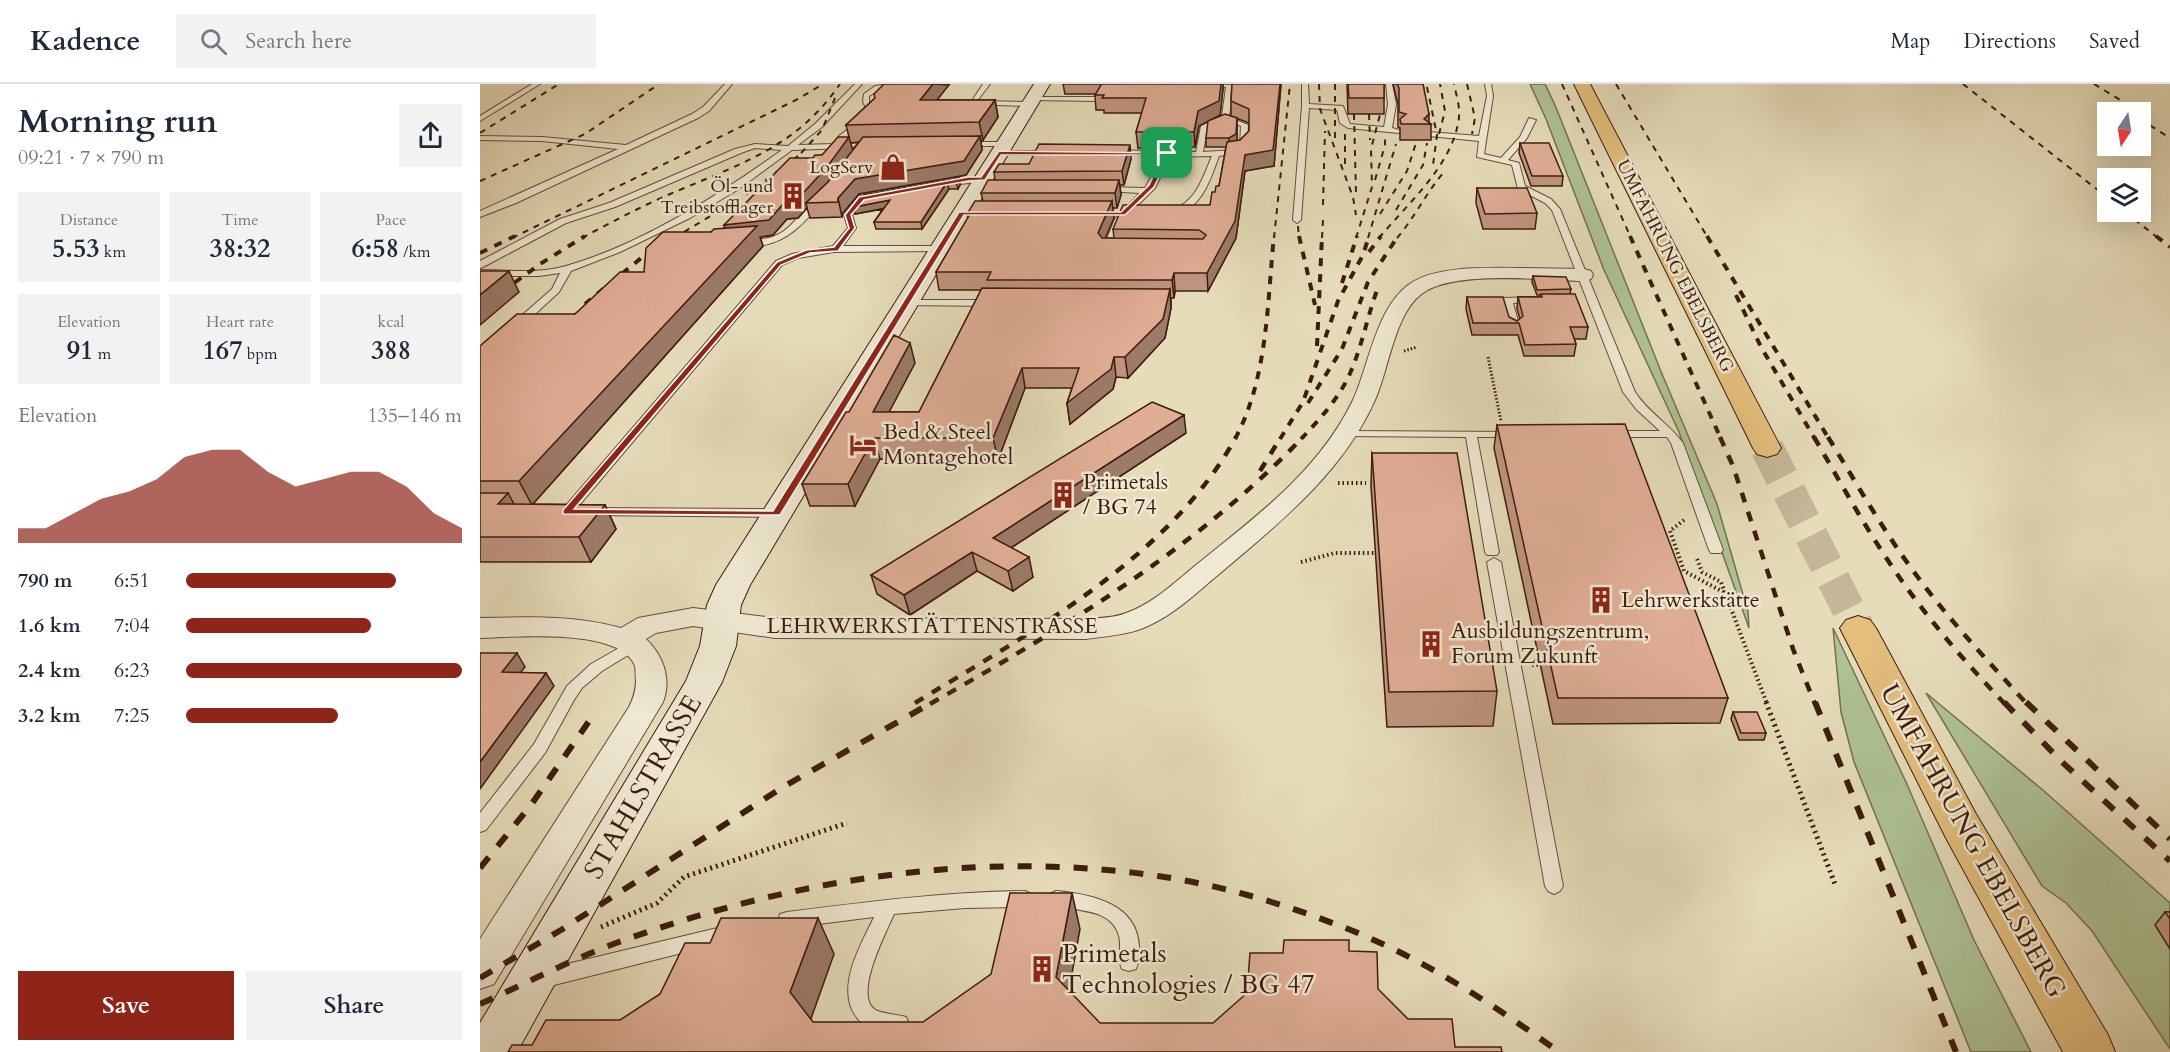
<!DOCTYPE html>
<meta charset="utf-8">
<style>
:root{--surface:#fff;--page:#f2f2f3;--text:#1f2937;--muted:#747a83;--line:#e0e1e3;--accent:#8f2418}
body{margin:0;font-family:Cardo,serif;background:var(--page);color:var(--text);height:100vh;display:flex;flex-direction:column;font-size:22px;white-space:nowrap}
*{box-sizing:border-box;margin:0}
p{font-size:20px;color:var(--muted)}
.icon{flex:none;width:33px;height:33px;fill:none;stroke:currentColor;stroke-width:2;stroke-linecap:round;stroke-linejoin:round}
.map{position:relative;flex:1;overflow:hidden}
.details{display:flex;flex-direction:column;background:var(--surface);width:480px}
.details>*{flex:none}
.needle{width:39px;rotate:192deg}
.buttons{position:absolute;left:1617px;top:18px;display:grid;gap:12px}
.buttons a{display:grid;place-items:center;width:54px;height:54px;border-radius:0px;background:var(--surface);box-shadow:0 6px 24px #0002;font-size:30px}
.pin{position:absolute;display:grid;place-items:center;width:51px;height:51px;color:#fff;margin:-26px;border-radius:12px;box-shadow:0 3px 9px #0006}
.round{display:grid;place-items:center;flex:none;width:63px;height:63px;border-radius:0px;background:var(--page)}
.summary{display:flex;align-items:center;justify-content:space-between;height:102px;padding:0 18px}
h1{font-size:33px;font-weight:800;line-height:45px}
.stats{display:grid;grid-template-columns:repeat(3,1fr);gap:9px;height:102px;padding:6px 18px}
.stats div{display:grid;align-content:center;border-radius:0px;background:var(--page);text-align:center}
.stats b{font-size:26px;font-weight:800}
.stats small{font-size:16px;font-weight:400}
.stats p{font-size:16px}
.chart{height:168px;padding:12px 18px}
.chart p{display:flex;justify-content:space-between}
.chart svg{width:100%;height:108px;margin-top:6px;fill:var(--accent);opacity:.7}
.cta{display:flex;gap:12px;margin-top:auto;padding:12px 18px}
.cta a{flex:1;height:69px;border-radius:0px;background:var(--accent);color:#fff;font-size:24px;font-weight:800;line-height:69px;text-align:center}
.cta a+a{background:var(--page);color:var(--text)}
ul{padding:0 18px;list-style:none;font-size:20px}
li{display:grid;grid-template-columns:96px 72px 1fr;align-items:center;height:45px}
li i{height:15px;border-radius:8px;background:var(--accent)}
header{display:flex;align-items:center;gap:36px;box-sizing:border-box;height:84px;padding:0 30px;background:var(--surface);border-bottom:2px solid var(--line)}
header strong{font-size:28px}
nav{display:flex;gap:33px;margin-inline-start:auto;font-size:21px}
.search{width:420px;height:54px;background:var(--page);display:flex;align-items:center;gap:15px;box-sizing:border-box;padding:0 21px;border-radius:0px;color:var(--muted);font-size:22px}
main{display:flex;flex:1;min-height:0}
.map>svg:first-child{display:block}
</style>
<header>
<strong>Kadence</strong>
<div class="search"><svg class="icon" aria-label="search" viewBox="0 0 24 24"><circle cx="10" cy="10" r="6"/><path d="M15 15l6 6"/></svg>Search here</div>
<nav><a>Map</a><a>Directions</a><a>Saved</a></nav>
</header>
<main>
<section class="details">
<div class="summary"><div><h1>Morning run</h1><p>09:21 · 7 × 790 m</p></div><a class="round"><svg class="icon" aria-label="share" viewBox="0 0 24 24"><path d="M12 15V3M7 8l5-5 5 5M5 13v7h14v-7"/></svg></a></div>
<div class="stats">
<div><p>Distance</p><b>5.53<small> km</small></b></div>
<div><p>Time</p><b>38:32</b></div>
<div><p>Pace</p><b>6:58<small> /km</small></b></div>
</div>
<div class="stats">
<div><p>Elevation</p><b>91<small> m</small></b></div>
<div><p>Heart rate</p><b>167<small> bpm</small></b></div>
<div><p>kcal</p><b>388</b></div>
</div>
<div class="chart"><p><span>Elevation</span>135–146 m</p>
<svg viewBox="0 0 160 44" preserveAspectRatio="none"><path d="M0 44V38L10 38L20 32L30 26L40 23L50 18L60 9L70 6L80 6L90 15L100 21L110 18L120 15L130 15L140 21L150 32L160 38V44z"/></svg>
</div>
<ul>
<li><b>790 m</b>6:51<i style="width:76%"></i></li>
<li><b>1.6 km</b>7:04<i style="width:67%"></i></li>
<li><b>2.4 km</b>6:23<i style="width:100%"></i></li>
<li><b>3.2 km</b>7:25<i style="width:55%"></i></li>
</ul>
<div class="cta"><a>Save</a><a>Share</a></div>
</section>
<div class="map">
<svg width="1690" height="968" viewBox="0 0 1690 968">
<rect width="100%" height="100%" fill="#e6dcba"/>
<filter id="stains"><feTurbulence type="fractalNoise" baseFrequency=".00333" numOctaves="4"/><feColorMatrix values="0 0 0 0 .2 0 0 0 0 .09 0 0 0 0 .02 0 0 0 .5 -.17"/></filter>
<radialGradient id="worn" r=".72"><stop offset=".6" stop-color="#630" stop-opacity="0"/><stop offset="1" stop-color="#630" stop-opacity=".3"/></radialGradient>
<path fill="#aec295" stroke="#766f52" stroke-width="1.5" d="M1050,0H1065L1075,21L1182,290L1237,420L1268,528L1269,544L1199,348L1124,186L1066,35Z
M1353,544L1426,698L1494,856L1551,968H1491L1374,678L1361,628Z
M1446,609L1564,707L1690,819V965L1612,847L1586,819L1562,802Z"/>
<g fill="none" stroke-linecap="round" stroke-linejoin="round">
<path stroke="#c4b698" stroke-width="33" stroke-dasharray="33 16" stroke-linecap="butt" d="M1287,364L1378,544"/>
<defs>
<path id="lane" d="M52,0H60L0,37V32Z
M245,0H252L229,27L218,34L36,119L0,133V127L138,65L62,57L0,56V52L62,53L146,61L212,30L223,23Z
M375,0H382L342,43L318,61L354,60L359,52L389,29L383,18L384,10L395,2L409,0L389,12V18L397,29L362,60L393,59H396V63L312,66L259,105L210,134L140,168L91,187L79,208L39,245H31V241L72,205L80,189L59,192H0V186C28,186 59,190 86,182C162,160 239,111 302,66L275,64L261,69L135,123L86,139L3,183L0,184V177L80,135L129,119L255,65L275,60L308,62L336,39Z
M503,0H510L497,17L549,18L553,20L549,22L490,20Z
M723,0L753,1L749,33L768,41L767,64L758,69L739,72C730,96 723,122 696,131L692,128L693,126C717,116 722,95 732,72L690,73L675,104L643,136L632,165L636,167L631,170L624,169L622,167L635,135L660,109L624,107L620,105L624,103L665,104L683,72L632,70L628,68L632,66L716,68L721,42L742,32L746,3H726ZM745,36L761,42L760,63L754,66L723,68L727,45Z
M822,0H828L829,20L863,22L870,40L904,43L908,20L906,0H912L916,20L912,44L923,47L919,49L868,44L860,39L857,26L829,24L821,136L817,139L813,136L822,22Z
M1005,0H1011L1013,12L1004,70L1021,74L1040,53L1049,34L1056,36L1047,54L1028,76L1039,79L1045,102L1071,115L1080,125L1155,308C1168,328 1189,340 1203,359L1243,466L1241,469H1231L1229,466L1191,359L1187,353H1130L1124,350L1130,347H1180L1156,325L1143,308L1072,126L1065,119L1038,105L1032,81L997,73L999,57L949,52L945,50L949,48L999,52L1007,12Z
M553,13H618L621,15L618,17L551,16Z
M484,58H524L528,60L524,62H481L480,60Z
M519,67H571L575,69L571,71H516L515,69Z
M503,93L507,95L506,97L463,102L459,100L463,98Z
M388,111H391V115L385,116L372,131L376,144L363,162H459L462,163V167L354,168L318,174L302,181L91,431H83L81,428L83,425L296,177L312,170L353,162L368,144L364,131L379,112Z
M339,113L342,114V118C324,139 308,158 279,162C272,163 266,164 261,160C270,154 286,157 297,151C315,143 323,122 339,113Z
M1056,213L1061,216L1059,218L1033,219L1040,244L1035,247L1031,246L1022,216L1024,214Z
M426,216H511L516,219L511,222L423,221V217Z
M866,347L1037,348L1039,350L1037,352L1033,353H997L1019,468L1017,471H1007L1005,468L986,353L862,352L860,350L862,348Z
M112,424L296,425L302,429L296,433L108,431L106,428Z
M1014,474L1021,478L1083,802L1080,807L1074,810L1068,807L1065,802L1007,478Z
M153,556L158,557L160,561L158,565L122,587L102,604L94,616L65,669L6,746L0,748V729L54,660L87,602L111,580Z
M545,807L551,810L554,815L551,820L545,823L485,824L414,830C406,849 374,909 394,925C401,930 417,930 426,933L429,940L426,947L419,949L382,940C377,934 372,928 370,920C362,891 383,857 394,833L307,844L300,842L298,836L300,830L307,828C386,818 465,808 545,807Z
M576,807C610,810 657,819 659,862C659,870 659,878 656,885L649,887L642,885C637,875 642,863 639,852C631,822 592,828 570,820L567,815L570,810Z
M250,841L257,843L259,849L257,855L250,857L62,904L55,901L52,895L55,889L62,886Z"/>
<path id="street" d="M1043,184L1104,185L1111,187L1113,191L1111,195L1104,197C1064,196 980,187 946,207C915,224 909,286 895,316C862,390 798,440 738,491C716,509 695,530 668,542C649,551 627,552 606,555L295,554L213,542L176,549L166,555C183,571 192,595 183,618L14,900L0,905V855L149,623C154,613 156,606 156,596C155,592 156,586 155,582C141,543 33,553 0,554V534C48,533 95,531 141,544L158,534L213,524L295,534L606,535C619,534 634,534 646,529C675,519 698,495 721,477C778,431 840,385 873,316C889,282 896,222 931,199C959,181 1010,184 1043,184Z"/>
<path id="secondary" d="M554,0H570L270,501L261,521L256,562L242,598L37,968H0V939L206,597L220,562L227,521L236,501Z"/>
<path id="primary" d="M1094,0H1110L1301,364L1297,370L1287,373L1277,370L1273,364Z
M1378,532L1390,536L1396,544L1496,730L1628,951L1635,968H1583L1466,754L1360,544L1366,536Z"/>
</defs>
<use href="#lane" stroke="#674c39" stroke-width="2"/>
<use href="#street" stroke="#674c39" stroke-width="2"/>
<use href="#secondary" stroke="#3d1c0e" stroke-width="2"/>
<use href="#primary" stroke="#3d1c0e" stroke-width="2"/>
<path stroke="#3d1c0e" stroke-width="3" stroke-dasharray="1.5 2" stroke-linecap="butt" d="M924,267L937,263
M1008,273L1021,337"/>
<path stroke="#3d1c0e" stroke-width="4" stroke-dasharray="1.5 3" stroke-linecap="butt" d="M858,399H886
M1204,436L1190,447L1204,487L1245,509
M1217,475L1222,488L1241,498L1287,620
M821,478L855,469H896
M1052,581H1061"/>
<path stroke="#3d1c0e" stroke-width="5" stroke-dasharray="2 4" stroke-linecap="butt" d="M1286,618L1356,803
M121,843L177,819L204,793L367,739"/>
<use href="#lane" fill="#efe8d2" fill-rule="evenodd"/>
<use href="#street" fill="#efe8d2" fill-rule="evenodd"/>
<use href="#secondary" fill="#efe8d2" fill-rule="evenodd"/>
<use href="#primary" fill="#e3be7d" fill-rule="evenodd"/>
<path stroke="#3d1c0e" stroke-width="2" stroke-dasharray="6 6" stroke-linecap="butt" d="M839,0L840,25L873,113L876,131
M855,0V57
M987,0L995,34L992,50
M1082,0L1151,154
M1136,0L1228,154
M1483,0L1628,114
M1614,0L1660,28
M947,3L957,51L953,81
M874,30L876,110
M889,30L890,56
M1660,35L1690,54
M0,49L79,0
M865,50V83
M959,50L965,27L960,0
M313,78L342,46L355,14
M895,96L905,61V50
M0,97L105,50L179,0
M843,121L845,47
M916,126L943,81L947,59
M1645,128L1678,154
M900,130L927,87L936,59
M818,142L819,154
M32,154L318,15L343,0
M102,154C135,136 168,119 202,105C266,78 319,60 360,0
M194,154L267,110L318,72
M794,154L810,0
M842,154L843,136
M876,154L892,103L891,65L903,19L901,0
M888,154L916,60
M899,154C928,119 974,80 979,33C980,22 976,10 974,0
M917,154C935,133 946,109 964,88"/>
<path stroke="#3d1c0e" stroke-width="4" stroke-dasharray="8 8" stroke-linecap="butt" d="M819,152L835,221
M1150,152L1241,355
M1227,152L1349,355
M1676,152L1690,163
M889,168L901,152
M0,169L35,152
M862,199L877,152
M22,208L60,180L105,152
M1256,211L1281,263L1335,355
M105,220L166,170L196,152
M837,262L842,152
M828,319L862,265L888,198L918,152
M755,355C788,294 787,220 794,152
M800,355L823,318L858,217L883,171L889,152
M821,355C840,335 861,312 871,287C883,259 888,229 899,201"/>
<path stroke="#3d1c0e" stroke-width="4.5" stroke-dasharray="10 10" stroke-linecap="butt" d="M1240,353L1253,382L1313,565L1335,620
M1334,353C1358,394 1381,436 1407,475C1441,527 1482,575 1525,620
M1348,353C1377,400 1404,448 1437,492C1470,537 1509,578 1547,620
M780,387L801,353
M435,619C549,549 690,474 756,353
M450,620C582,545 717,464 823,353"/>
<path stroke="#3d1c0e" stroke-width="6" stroke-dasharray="14 14" stroke-linecap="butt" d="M1335,618L1476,968
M1524,618L1582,678L1690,777
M1546,618L1690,755
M0,784L51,721L114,630
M0,894L81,846L303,703L453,618
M0,920C45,900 90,876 136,859C308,796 497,765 678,792C739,801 798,818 855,840C936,870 1010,918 1079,968"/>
</g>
<path fill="#c19681" stroke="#3d1c0e" stroke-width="1.5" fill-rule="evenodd" d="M404,0H469L457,16H515L518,33L503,56H501L502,66L486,91L379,110L362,130V133L330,134L327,124L318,134L307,135L293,151L280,153L283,162L53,420L125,421L136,445L111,478H0V262L95,230L231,148L245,144L333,74L342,71L369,53L366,41L395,14ZM379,58L372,66L371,59Z
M583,0H743V5L740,31L719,42L715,63L658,64L656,48L662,29H624V26H616L615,11L616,10H585Z
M752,0H801L794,82L765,87L756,154L728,207H695L694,214H691V224L685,254L648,294L636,293L633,305L590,340L587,319L592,304H545L518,376L400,375L375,422H330L322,400L369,328L435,279L409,328H439L501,206H459L456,188L488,134L487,130L503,117L501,109L515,96L514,88L549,80L651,75L644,101H640L641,111L637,124H633L634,134L625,154H634L633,145L730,121L735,108L739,102L746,63H726V54L757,34V57L760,56L769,47V39L751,32V17Z
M867,0H904V30H868Z
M913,0H943L949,39L951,40V56H920V44L918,43V20Z
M1040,59L1083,92L1082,102H1051L1039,69Z
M479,94L480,101L478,105H469L442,145H396L394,138L403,125L375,130Z
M997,104L1057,129L1055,145H1003L996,119Z
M1053,192L1091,205L1090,210L1108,243L1106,255H1094L1096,260L1094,272H1044L1038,251H992L986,225L987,213L1037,237L1040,235L1037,225L1038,213H1061V211H1057L1052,198Z
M1017,341L1248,614L1240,639L1073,640L1014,364Z
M706,349L531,464L553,493L533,507L497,487L430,531L397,510L391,491Z
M892,369L1017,607L1013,642L907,643L891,402Z
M1253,628L1286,649L1284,656H1259L1251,635Z
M1685,828H1690V865L1675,841Z"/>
<path fill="#9d7a69" stroke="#3d1c0e" stroke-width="1.5" d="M453,0L469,1L443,33L440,16Z
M741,0H743V5L740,31L719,42L715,63L714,48L718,27Z
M800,0H801L794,82L765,87L756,154L728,207L727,189L765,71Z
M515,16L518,33L503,56L499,38Z
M949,30V40L944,35Z
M757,34V60L749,63V54Z
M500,52L502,66L486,91L379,110L362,130V133L358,114L375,95Z
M369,53L373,67L351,97L326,119L327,124L318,134L307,135L293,151L280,153L283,162L52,421L39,397L249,157L244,141L303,120Z
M650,61L651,75L644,101L642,87Z
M479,94L480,101L478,105L476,98Z
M639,96L641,111L637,124L635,109Z
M467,98L469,105L442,145L441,138Z
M410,116L411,123L375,130L374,123Z
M632,117L634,134L620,166L618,149Z
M29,187L39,208L0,241V211Z
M694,189L695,207L694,214L692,196Z
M690,205L691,224L685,254L648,294L645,273Z
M430,259L435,279L398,349L393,328Z
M634,273L636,293L633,305L590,340L587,319Z
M542,284L545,304L518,376L513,354Z
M704,331L706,349L517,473L513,454Z
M394,354L400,375L375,422L368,400Z
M28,409L41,433L18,420Z
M125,421L136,445L111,478L99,453Z
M492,468L497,487L430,531L424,511Z
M549,473L553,493L533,507L528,487Z
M37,569L45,583L30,602L22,588Z
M66,589L74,602L0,705V678Z
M592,809L600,845L585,928L576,893Z
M338,834L354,870L328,943L310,908Z"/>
<path fill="#e0ae96" stroke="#3d1c0e" stroke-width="1.5" d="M404,0H453L440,16H515L499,38L366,41L395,14L394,10Z
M621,0H741L739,17L718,27L714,48H656L666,14H622L624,11H615L621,1Z
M752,0H800L793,66L765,71L755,137L727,189H694L692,196H507L511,188H456L490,130H487L495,117H632L618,149L622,154L723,155L726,151L719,146L633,145L643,121H730L732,108H735L736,102H739L747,58L760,56L769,47V25L751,17Z
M868,0H904V14H869Z
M917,0H943L949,30L944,35L951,40H921L920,35L926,30L919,28V4Z
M745,30L757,34L756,50L749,54H726L728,37Z
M500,52L484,77L375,95L358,114V118L326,119L348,98L383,53Z
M358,53H369L347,83L314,119L303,120L289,136L244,141L310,74H333L335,71H342Z
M1040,59H1069L1083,92H1052Z
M559,60L650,61L642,87L514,88L519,80H549Z
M479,94L476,98H467L441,138H394L410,116L374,123L384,111Z
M508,96H639L635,109H501Z
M997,104H1047L1057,129L1005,130Z
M277,142L39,397H0V262L37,230H95L140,188H164L166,164L183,148H231L234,145Z
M0,187H29L0,211Z
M1053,192L1086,193L1091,205L1057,206Z
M502,204L690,205L683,235L645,273H634L631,285L587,319L599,284H542L513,354H394L368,400H322L366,328H369L414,251L430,259L393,328H439Z
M1061,210H1095L1108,243H1090L1096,260L1045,261L1039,239H993L987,213H1023L1029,233L1037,237L1043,232L1038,213H1062Z
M672,318L704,331L513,454L549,473L528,487L492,468L424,511L391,491Z
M1145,340L1248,614H1078L1017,341Z
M892,369H977L1017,607L909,608Z
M0,409H28L18,420L125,421L99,453H0Z
M0,569H37L22,588L66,589L0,678Z
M1253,628H1277L1286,649H1261Z
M530,809H592L576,893L620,939H733L767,909L770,869H803L804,856H869V867L897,868L898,905L928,935H972L975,963H1021L1022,968H28L32,961H52L66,936H140L180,910L205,859H230L241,834H338L310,908L333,938H443L511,890Z
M1685,828H1690V835Z"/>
<path fill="#8f2418" stroke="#fff" stroke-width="1.5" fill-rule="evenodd" d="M519,67L690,69L674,103L645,131H484L300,431L83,430V426L297,178L326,166L354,163L369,144L365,131L379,113L488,93H501ZM521,71H684L669,101L641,128H479L293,427L94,425L301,181L330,169L358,167L375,144L371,131L384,116L488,97L505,96Z"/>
<defs>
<symbol id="shop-bare" viewBox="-9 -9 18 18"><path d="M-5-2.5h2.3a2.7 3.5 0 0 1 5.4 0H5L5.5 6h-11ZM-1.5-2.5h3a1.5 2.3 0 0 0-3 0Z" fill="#8f2418" stroke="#efe8d2" stroke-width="2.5" paint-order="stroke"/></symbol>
<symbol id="building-bare" viewBox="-9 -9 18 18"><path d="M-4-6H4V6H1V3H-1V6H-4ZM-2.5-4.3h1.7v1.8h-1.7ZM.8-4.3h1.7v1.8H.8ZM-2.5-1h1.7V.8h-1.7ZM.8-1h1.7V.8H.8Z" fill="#8f2418" stroke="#efe8d2" stroke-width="2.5" paint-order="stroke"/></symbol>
<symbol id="hotel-bare" viewBox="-9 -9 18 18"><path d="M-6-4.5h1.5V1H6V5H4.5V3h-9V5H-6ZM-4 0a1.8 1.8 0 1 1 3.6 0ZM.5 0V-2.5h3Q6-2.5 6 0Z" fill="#8f2418" stroke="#efe8d2" stroke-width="2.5" paint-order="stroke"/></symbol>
</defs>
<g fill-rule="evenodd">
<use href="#shop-bare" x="394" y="64" width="38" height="38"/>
<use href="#building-bare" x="294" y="93" width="38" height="38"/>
<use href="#hotel-bare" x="364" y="342" width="38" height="38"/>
<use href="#building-bare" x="564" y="392" width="38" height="38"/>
<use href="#building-bare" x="1102" y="497" width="38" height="38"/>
<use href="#building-bare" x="932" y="541" width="38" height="38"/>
<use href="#building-bare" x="543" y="866" width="38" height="38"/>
</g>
<g text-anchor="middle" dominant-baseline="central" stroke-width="5" stroke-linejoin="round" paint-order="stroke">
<g font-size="18" fill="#3d1c0e" stroke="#efe8d2" text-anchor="end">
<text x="393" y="83">LogServ</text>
<text x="293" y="102">Öl- und<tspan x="293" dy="21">Treibstofflager</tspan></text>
</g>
<g font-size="18" fill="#3d1c0e" stroke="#efe8d2">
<text transform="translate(1195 182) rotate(63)">UMFAHRUNG EBELSBERG</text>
</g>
<g font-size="22" fill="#3d1c0e" stroke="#efe8d2" text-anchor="start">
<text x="403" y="348">Bed &amp; Steel<tspan x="403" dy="25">Montagehotel</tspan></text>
<text x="603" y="398">Primetals<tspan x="603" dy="25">/ BG 74</tspan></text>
<text x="1141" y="516">Lehrwerkstätte</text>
<text x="971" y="547">Ausbildungszentrum,<tspan x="971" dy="25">Forum Zukunft</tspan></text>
</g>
<g font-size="22" fill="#3d1c0e" stroke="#efe8d2">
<text x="452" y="542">LEHRWERKSTÄTTENSTRASSE</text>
</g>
<g font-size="27" fill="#3d1c0e" stroke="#efe8d2">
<text transform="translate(163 703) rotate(-60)">STAHLSTRASSE</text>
<text transform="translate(1493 757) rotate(61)">UMFAHRUNG EBELSBERG</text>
</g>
<g font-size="27" fill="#3d1c0e" stroke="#efe8d2" text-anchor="start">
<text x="582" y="869">Primetals<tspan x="582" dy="31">Technologies / BG 47</tspan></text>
</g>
</g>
<rect width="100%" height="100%" filter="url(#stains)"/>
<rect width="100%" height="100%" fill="url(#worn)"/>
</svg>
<div class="buttons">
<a><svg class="needle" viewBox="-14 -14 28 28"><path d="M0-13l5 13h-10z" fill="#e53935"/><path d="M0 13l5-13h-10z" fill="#747a83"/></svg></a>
<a><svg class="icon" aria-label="layers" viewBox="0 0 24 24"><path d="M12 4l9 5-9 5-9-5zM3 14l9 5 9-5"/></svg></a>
</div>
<div class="pin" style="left:687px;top:69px;background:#1e9e55"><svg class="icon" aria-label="arrive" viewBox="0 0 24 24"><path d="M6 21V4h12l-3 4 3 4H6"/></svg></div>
</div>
</main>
